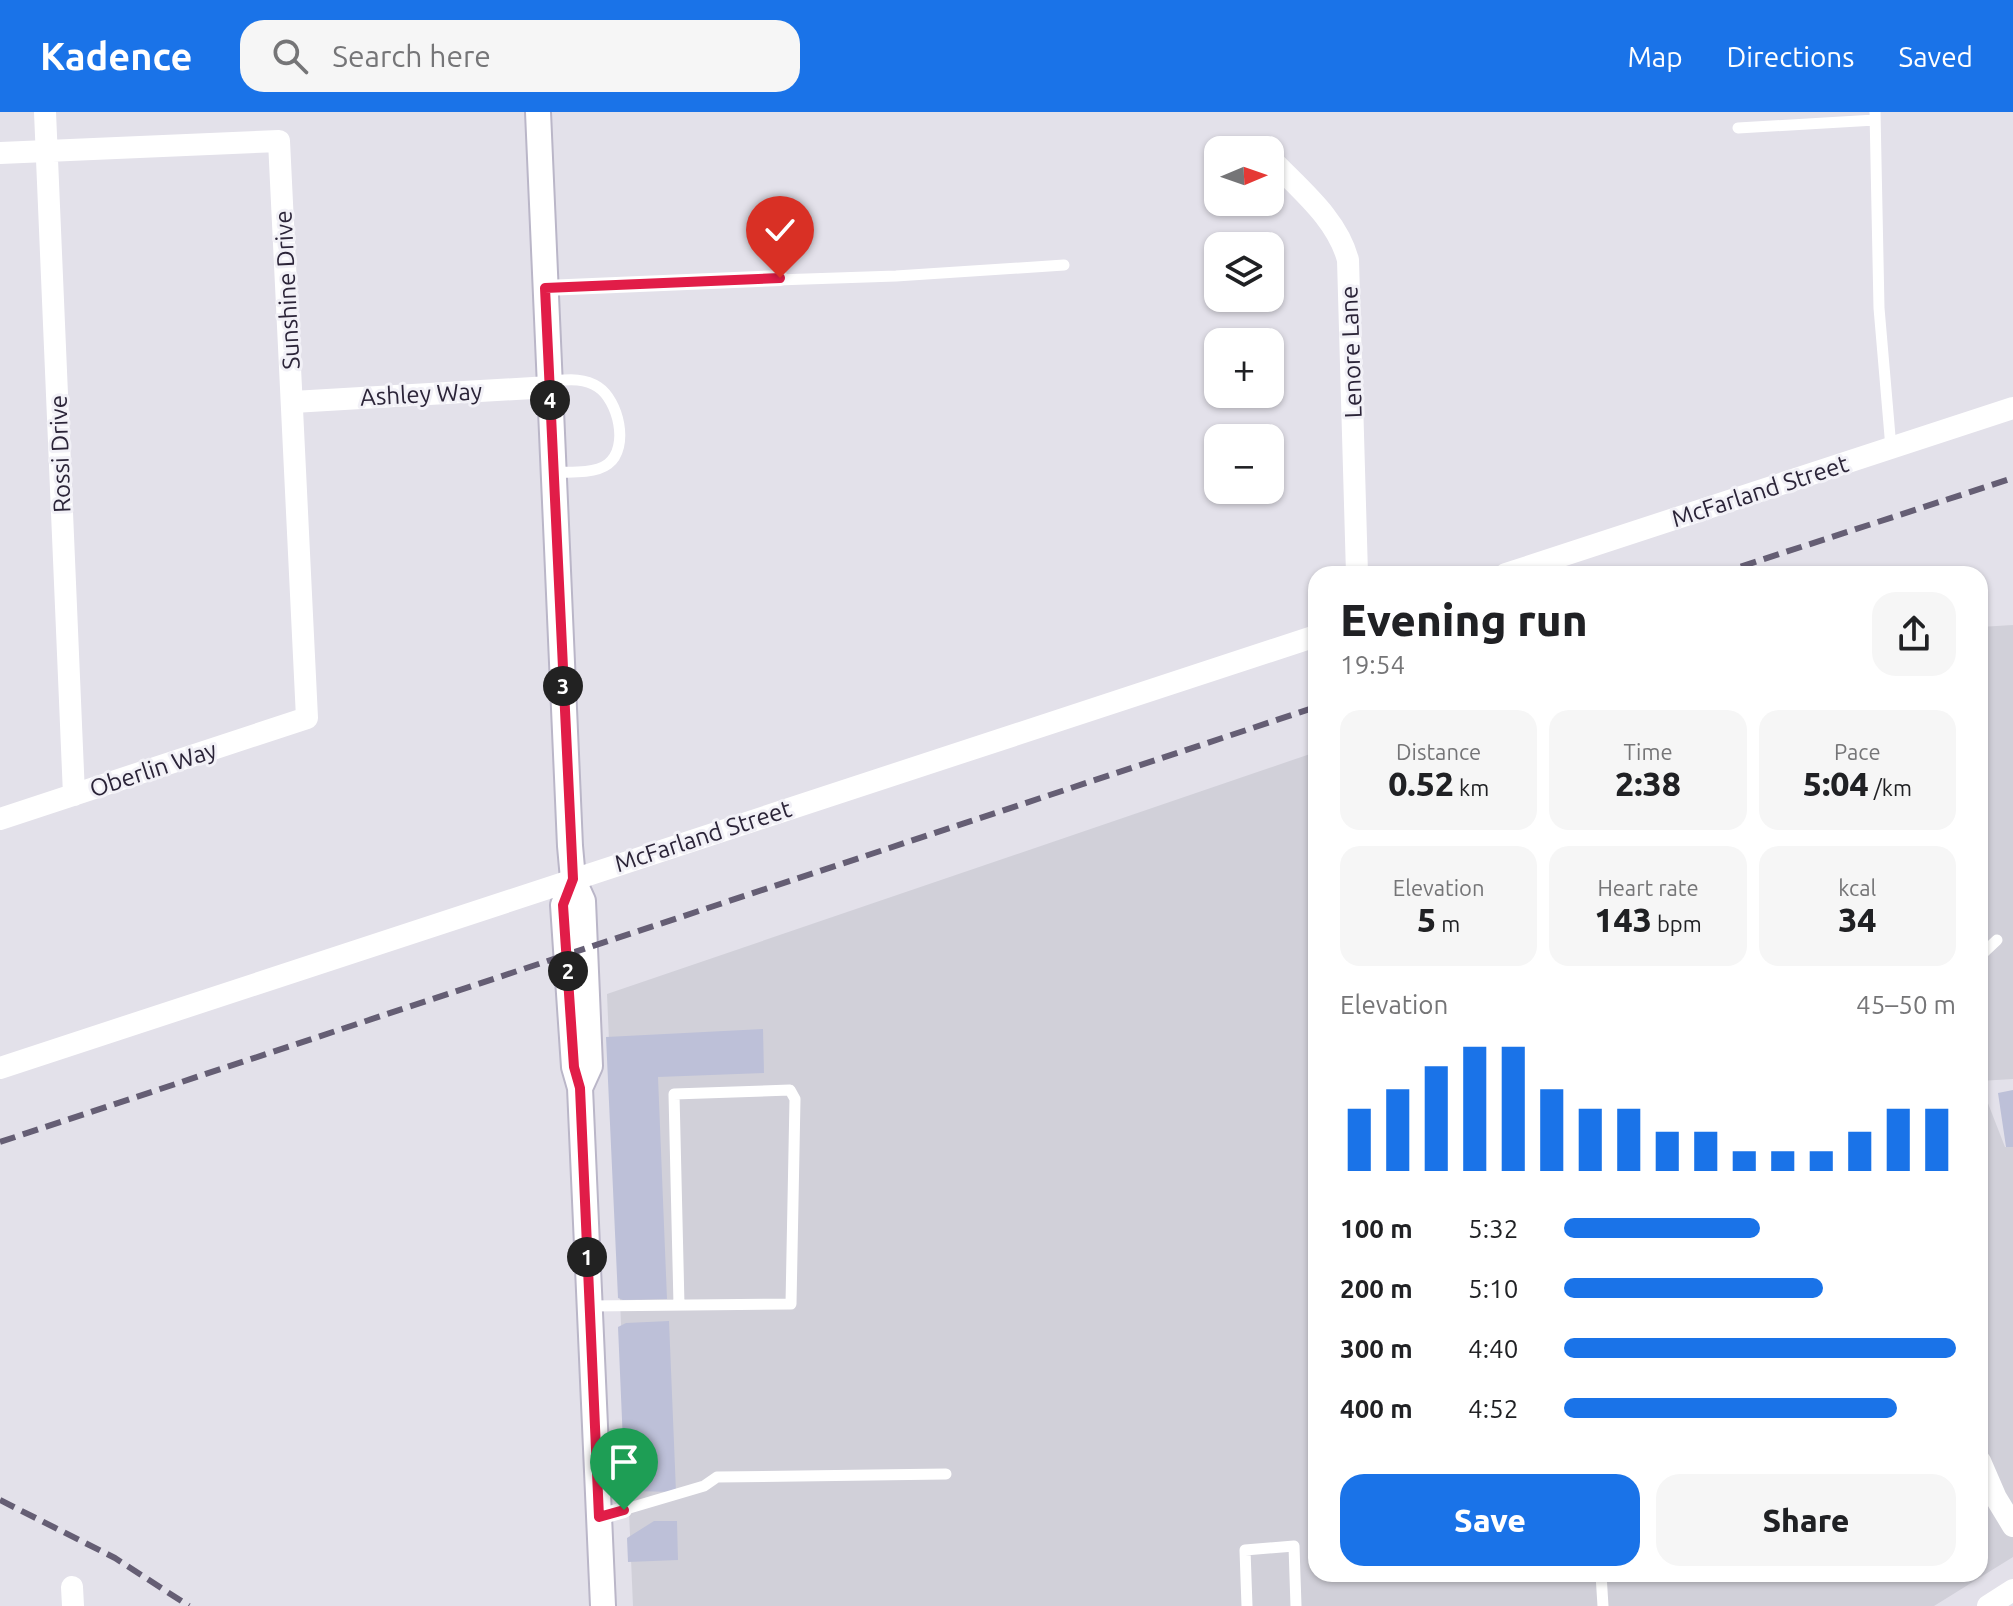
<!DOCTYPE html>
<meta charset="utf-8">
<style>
:root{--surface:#fff;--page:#f6f6f6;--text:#202124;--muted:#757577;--accent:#1a73e8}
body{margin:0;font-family:Ubuntu,sans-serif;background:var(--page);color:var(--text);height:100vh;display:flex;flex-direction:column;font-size:30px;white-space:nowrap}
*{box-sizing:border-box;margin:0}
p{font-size:26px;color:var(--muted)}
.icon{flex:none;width:44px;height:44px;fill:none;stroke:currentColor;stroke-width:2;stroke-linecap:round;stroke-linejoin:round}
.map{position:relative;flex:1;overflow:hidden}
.panel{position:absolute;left:1308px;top:454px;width:680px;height:1016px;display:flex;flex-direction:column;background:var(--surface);border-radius:24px;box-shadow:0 2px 6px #0004}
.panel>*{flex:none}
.needle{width:52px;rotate:88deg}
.fabs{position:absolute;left:1204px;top:24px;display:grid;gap:16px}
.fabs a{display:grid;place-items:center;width:80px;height:80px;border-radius:16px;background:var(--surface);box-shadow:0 2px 6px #0004;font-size:40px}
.pin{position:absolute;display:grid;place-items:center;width:68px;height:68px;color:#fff;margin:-82px -34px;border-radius:50% 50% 50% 0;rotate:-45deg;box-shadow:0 0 8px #0007}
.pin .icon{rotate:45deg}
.km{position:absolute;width:40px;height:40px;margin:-20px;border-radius:50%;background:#222;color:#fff;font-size:22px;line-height:40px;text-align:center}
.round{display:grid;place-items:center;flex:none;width:84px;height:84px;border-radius:24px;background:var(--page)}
.overview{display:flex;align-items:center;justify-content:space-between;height:136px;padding:0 32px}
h1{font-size:44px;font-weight:800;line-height:60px}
.figures{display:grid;grid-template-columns:repeat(3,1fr);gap:12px;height:136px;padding:8px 32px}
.figures div{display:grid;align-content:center;border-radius:20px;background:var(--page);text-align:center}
.figures b{font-size:34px;font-weight:800}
.figures small{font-size:22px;font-weight:400}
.figures p{font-size:22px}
.chart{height:224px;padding:16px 32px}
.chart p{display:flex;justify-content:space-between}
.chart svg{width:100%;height:144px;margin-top:8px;stroke:var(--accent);stroke-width:6}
.button{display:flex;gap:16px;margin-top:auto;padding:16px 32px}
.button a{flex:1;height:92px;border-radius:24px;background:var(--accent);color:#fff;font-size:32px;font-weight:800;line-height:92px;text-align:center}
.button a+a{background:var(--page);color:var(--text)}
ul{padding:0 32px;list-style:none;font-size:26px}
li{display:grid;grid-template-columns:128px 96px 1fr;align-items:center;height:60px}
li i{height:20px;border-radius:10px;background:var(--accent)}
header{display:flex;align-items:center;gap:48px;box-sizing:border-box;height:112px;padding:0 40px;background:var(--accent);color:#fff}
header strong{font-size:38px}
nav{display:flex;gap:44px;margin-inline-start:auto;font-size:28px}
.search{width:560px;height:72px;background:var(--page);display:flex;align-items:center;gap:20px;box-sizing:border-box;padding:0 28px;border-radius:24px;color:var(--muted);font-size:30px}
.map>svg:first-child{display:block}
</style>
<header>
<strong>Kadence</strong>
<div class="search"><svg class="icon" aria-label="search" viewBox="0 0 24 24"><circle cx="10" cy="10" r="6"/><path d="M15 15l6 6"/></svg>Search here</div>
<nav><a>Map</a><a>Directions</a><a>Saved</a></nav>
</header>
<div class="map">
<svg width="2013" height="1494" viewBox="0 0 2013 1494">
<rect width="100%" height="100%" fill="#e3e1ea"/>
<path fill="#d1d0d9" d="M2013,513V967L1980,969V515Z
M1316,640V1462H1980V981H1984L2005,1035H2013V1445L1934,1494H633L607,882Z"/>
<path fill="#bdc0d8" d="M763,917L764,961L658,965L667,1187L623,1188L618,1186L606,925Z
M2013,978V1035H2006L1998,981Z
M669,1209L676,1380L630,1379L625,1377L618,1215L626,1211Z
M654,1409H677L678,1448L628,1450L627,1426Z"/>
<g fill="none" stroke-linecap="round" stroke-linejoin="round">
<defs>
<path id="secondary" d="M538,0L570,734L573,767L583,789L590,954L580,976
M573,767L563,793L574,955L580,976L603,1494"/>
</defs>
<use href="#secondary" stroke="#bab6c8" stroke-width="28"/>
<path stroke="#fff" stroke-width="11" d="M1875,0L1879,196L1891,336
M1738,16L1875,8
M546,176L896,164L1064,153
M549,269C566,268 583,265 598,275C618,288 630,335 608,352C595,362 569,360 553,360
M1980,844L1997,828
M590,1194L791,1192L795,987L790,978L674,982L679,1193
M599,1405L704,1374L717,1365L946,1362
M1601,1462L1603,1494
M1247,1494L1245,1438L1294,1434L1296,1494"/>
<path stroke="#fff" stroke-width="22" d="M45,0L74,683
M0,41L279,29L307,606L0,707
M1270,46C1299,77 1337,106 1348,148L1357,462
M293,290L549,275
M1506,462L2013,296
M0,956L1316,524
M1980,1349L1996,1386L2013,1414
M72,1475L73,1494
M1988,1494L2013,1478"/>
<use href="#secondary" stroke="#fff" stroke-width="24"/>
<path stroke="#655e74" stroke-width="6" stroke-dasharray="16 8" stroke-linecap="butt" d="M1718,462L2013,366
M0,1030L1316,595
M0,1388L115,1446L189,1494"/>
</g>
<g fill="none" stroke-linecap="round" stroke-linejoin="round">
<defs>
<path id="route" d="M624,1398L599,1405L580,976L574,955L563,793L573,767L545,176L780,166"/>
</defs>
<use href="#route" stroke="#fff" stroke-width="16"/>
<use href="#route" stroke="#e11d48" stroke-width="10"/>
</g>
<g text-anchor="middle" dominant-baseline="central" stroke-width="6" stroke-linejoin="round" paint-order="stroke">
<g font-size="24" fill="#2b2438" stroke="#f2f1f7">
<text transform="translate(287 178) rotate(-93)">Sunshine Drive</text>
<text transform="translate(1351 240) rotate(-92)">Lenore Lane</text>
<text transform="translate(421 282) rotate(-3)">Ashley Way</text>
<text transform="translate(60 342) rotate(-92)">Rossi Drive</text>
<text transform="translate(1760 379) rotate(-18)">McFarland Street</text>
<text transform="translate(153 657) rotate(-18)">Oberlin Way</text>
<text transform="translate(703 724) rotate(-18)">McFarland Street</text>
</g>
</g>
</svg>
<div class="fabs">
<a><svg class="needle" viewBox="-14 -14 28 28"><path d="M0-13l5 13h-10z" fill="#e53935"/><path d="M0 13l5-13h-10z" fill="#757577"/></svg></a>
<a><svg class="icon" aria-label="layers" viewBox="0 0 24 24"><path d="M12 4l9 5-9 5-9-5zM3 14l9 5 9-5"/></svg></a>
<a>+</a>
<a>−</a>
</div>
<div class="pin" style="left:624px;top:1398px;background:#1e9e55"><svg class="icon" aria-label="arrive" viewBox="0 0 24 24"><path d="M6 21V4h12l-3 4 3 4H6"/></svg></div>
<div class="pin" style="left:780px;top:166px;background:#d93025"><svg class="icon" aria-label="check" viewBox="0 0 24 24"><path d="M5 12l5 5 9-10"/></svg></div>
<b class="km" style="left:587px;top:1145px">1</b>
<b class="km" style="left:568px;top:859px">2</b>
<b class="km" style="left:563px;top:574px">3</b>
<b class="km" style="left:550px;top:288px">4</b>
<section class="panel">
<div class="overview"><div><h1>Evening run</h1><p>19:54</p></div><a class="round"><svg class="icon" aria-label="share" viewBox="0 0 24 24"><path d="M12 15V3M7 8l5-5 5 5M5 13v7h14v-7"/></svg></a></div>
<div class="figures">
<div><p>Distance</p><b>0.52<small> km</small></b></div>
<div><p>Time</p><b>2:38</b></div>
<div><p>Pace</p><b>5:04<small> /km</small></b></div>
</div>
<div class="figures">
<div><p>Elevation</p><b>5<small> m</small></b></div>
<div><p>Heart rate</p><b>143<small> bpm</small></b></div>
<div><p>kcal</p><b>34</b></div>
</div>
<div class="chart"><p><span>Elevation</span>45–50 m</p>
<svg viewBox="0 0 160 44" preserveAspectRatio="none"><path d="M5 44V25M15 44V19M25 44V12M35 44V6M45 44V6M55 44V19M65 44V25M75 44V25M85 44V32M95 44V32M105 44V38M115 44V38M125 44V38M135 44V32M145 44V25M155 44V25"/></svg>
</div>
<ul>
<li><b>100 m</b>5:32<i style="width:50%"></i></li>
<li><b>200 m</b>5:10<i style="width:66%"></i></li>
<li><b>300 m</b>4:40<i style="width:100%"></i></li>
<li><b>400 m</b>4:52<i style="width:85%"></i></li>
</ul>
<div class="button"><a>Save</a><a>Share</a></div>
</section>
</div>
